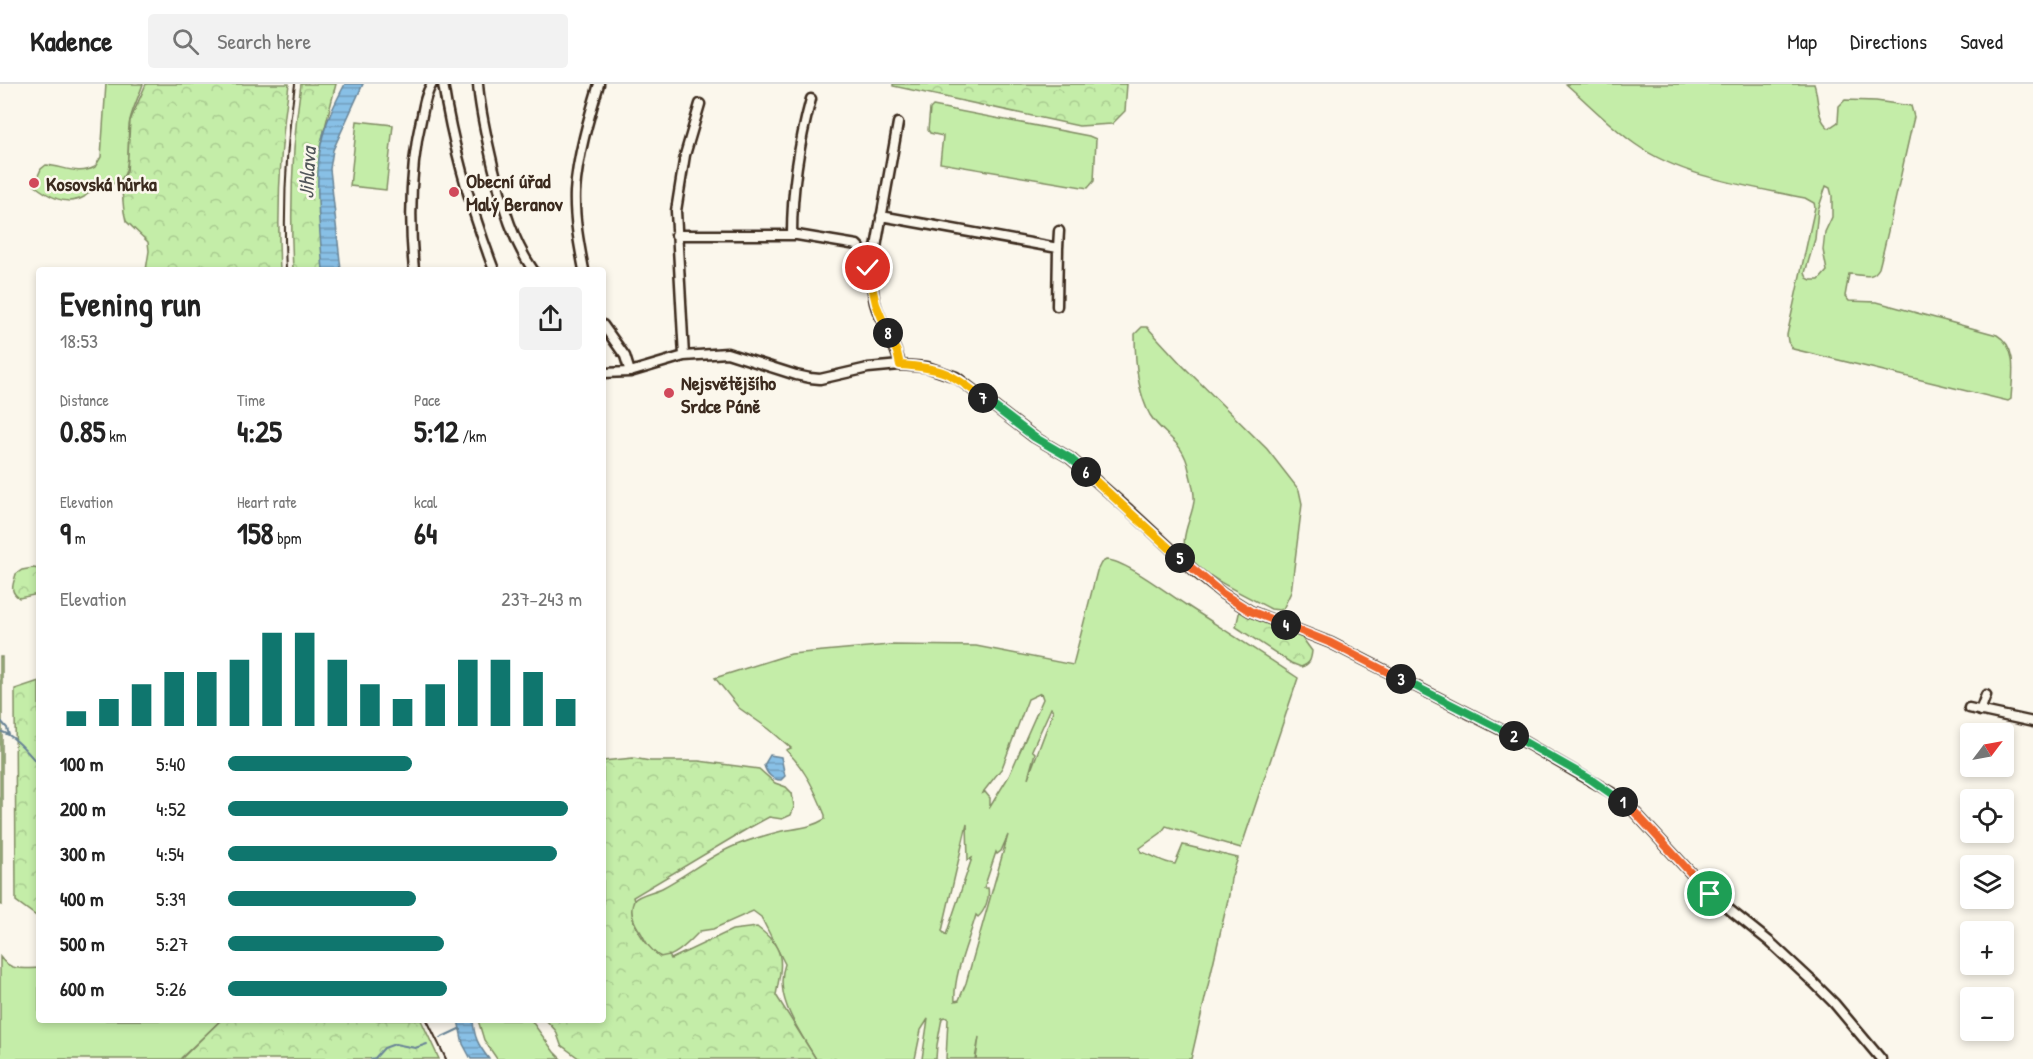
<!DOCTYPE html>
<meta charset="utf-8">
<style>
:root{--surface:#fff;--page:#f2f2f2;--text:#222;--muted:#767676;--line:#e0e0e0;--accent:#0f766e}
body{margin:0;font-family:"Patrick Hand",sans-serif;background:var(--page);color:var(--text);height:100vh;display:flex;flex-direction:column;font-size:22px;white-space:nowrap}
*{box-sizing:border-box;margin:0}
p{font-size:20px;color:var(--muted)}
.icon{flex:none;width:33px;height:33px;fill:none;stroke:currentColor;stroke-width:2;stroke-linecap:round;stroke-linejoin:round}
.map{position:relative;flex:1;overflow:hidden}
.drawer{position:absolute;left:36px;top:183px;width:570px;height:756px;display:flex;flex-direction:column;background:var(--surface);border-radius:6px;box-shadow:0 3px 9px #0003}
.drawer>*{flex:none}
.needle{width:39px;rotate:58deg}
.buttons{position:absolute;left:1960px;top:639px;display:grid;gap:12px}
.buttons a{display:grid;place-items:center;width:54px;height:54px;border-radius:6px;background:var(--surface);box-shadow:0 3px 9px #0003;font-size:30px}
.pin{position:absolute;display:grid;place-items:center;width:51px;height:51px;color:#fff;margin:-26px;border:3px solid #fff;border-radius:50%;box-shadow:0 2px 6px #0007}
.km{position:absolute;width:30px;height:30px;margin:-15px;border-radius:50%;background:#222;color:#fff;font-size:16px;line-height:30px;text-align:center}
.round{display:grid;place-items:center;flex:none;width:63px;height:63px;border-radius:6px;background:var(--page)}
.headline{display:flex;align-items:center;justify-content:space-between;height:102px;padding:0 24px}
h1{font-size:33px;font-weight:700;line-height:45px}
.figures{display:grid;grid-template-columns:repeat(3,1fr);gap:9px;height:102px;padding:6px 24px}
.figures div{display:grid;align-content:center}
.figures b{font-size:30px;font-weight:700}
.figures small{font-size:16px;font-weight:400}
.figures p{font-size:16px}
.chart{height:168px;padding:12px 24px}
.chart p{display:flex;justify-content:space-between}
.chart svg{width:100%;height:108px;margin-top:6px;stroke:var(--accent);stroke-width:6}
ul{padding:0 24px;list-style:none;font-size:20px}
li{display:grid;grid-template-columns:96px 72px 1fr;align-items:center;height:45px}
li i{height:15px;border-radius:8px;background:var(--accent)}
header{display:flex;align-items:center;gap:36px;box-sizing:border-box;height:84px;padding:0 30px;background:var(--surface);border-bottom:2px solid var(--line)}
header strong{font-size:28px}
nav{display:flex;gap:33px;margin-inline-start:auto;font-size:21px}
.search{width:420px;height:54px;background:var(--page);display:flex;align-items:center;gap:15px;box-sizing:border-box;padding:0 21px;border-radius:6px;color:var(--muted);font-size:22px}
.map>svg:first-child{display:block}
</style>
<header>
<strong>Kadence</strong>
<div class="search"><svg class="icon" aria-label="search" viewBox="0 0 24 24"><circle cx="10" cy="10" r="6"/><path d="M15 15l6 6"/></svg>Search here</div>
<nav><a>Map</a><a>Directions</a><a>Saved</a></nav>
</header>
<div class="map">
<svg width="2033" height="975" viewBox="0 0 2033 975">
<defs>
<pattern id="forest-crowns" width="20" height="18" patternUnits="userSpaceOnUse" patternTransform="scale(1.5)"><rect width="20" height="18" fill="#c4eda8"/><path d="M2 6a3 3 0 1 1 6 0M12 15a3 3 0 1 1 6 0" fill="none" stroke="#a9cb90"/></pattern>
<pattern id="water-rules" width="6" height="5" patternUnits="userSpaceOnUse" patternTransform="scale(1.5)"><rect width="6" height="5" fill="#88c0e6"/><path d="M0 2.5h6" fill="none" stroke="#709cba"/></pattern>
</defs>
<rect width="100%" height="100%" fill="#fbf7ec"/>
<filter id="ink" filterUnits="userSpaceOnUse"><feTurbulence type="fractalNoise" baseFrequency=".0167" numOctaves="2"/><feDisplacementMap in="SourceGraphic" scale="12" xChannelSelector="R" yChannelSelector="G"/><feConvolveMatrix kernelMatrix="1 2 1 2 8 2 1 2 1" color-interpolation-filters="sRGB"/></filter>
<g filter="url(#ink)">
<path fill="#c4eda8" stroke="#808c63" stroke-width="1.5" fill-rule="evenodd" d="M106,0H143C139,12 133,24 130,36C124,60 140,107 98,100C94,103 89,110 84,113C66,123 48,112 34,101L41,85L46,81C63,82 78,92 95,83L101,73Z
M1566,0H1814C1819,14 1816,35 1829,44L1838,38L1839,22L1845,16L1876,17L1911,22L1914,33C1902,84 1892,134 1879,184C1872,197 1861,190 1849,190L1845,212L1849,217L1877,218L1997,251C2019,264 2012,293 2011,315L2008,317L1793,265L1788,258L1787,251L1815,123L1814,119L1805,114C1749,102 1683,94 1635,60C1610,42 1589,20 1566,0ZM1826,102L1830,104L1832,112V133L1825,148L1823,166L1827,187L1819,196H1811L1807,194L1805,189L1815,155L1818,126Z
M933,22L1089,52L1096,55L1094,97L1088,104L940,79L943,52L930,49L928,46L930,25Z
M357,37L393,41L386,106L350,102Z
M1142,243H1147L1182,281L1267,365L1299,406L1302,420L1291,508L1283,525L1280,526L1271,525C1249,513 1204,493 1190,474C1176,457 1192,436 1194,417C1195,407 1191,396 1189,386C1183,356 1164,353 1150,331C1137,308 1135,277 1135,250Z
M1106,476C1125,476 1168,510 1186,521C1223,545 1261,569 1298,594L1241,764L1166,742L1161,749L1140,764L1141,768C1154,771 1162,779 1175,780L1183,761L1238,774L1231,794L1229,811L1191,975H976L979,953L975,975H946L948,935L945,933L942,934L937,961L936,975H922L928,935L921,946L915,975H816C800,948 773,913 785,880L761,833L753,827L713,845L700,847C692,855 672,878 659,872C650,868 645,855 640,847C635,841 628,825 633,817C639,810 654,808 662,804C687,791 708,773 734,762C749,756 766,751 782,747C799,744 810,744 825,735V731C815,706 805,685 786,666L791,664L769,645L739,624L715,594L791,570L889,561L976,562L1073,581L1097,487L1101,479ZM1041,609L1043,615L1009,692L990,723V714L985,708L983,709L984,707L1002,684L1028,615ZM1051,624L1053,626L1051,633L1028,694L1035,669L1032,666ZM967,740L968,776L972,774L946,851L942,847ZM1008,751L966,899L959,916L955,917C953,891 969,856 976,831L978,833C985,827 990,813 988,804H984L996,768L997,770L1001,767Z
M0,873C10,887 23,885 39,884V936H221L180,975H0Z
M478,936H531L554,968L561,975H497L484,956Z"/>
<path fill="url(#forest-crowns)" stroke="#808c63" stroke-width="1.5" d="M146,0H289C280,61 277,124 280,186H146L149,167L148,158L126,137L124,128L121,96L127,88L130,37Z
M301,0H336L320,63L319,109L323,186H293C290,124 292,61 301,0Z
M893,0H1127L1125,27L1112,40L1079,42L893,2Z
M33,484L39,485V510L19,514C9,507 13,501 16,490L22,486Z
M1240,525L1283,547L1301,552L1312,567C1311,576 1310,580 1301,583L1291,579L1236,543Z
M0,573H2V821L0,820Z
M39,597V834L16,817L15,605Z
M633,674L650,677H699L759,685L775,699L786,703L792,709L794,723L791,731L782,735L769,733L747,745L633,813L634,817C625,834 646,862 660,873L669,871L671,875L732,846L757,843C787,865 782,879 776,911L816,975H580L561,961L556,947L546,936H603V677Z
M221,936H421L439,975H181Z"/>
<path fill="url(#water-rules)" stroke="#698496" stroke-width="1.5" d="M345,0H363L333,66L330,85L341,186H323C320,149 314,96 321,60C325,39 335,19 345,0Z
M770,671L781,673L785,692L781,696C772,696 766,689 764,681Z
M458,936H473C474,953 478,961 489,975H471L463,960Z"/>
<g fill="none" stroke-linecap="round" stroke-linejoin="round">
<path stroke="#698496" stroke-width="2" d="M0,636L7,644L9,651
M0,647C16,652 28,669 39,681
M440,954L459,945L461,946
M371,975L375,974L384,964L395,960L415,964L427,960"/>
<defs>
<path id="minor" d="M443,0C453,64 471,125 494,186
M478,0C480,28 487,55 493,82C503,120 511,154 533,186
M881,132L1058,164L1057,222
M676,151H797L857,161C872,174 871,202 875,219C881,241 896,259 900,281
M792,151C792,105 799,59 811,15
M1058,164L1059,147
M868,184L875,169L898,39
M414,186C409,134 410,82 422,31C424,20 426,9 432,0
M584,186C579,160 574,134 575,108C577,74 589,33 599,0
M603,241L625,272L630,288
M684,272L676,127L685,71L700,20
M603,289L630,288L684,272L727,269L796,291L810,294L820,295L868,284L900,281L927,283L956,293L1034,353L1070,374L1129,426L1198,490L1223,510L1250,527L1331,559L1521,656L1612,709L1631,724L1710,810L1770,858L1814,899L1834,919L1881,975
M1969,624L2033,638
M1980,627L1986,611"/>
</defs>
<use href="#minor" stroke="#3b2a1e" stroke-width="13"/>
<use href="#minor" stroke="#fbf7ec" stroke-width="8"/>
<path stroke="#3b2a1e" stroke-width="2" d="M286,186C283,124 286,61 295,0
M427,936L446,975"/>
</g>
</g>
<g fill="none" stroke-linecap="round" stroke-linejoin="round" filter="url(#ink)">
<defs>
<path id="split-1" d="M1623,718L1631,724L1710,810"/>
<path id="split-2" d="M1514,652L1590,695L1623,718"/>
<path id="split-3" d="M1401,595L1514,652"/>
<path id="split-4" d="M1286,541L1331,559L1401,595"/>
<path id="split-5" d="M1180,474L1223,510L1250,527L1286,541"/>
<path id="split-6" d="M1086,388L1180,474"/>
<path id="split-7" d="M983,314L1034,353L1070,374L1086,388"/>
<path id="split-8" d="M888,249L897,268L900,281C942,284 950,288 983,314"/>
<path id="split-9" d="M868,184L876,220L888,249"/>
</defs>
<use href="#split-1" stroke="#fff" stroke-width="12"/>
<use href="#split-2" stroke="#fff" stroke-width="12"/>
<use href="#split-3" stroke="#fff" stroke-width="12"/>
<use href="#split-4" stroke="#fff" stroke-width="12"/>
<use href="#split-5" stroke="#fff" stroke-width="12"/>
<use href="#split-6" stroke="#fff" stroke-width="12"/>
<use href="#split-7" stroke="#fff" stroke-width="12"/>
<use href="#split-8" stroke="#fff" stroke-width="12"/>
<use href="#split-9" stroke="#fff" stroke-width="12"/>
<use href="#split-1" stroke="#f0652b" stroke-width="8"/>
<use href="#split-2" stroke="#22a559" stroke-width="8"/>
<use href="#split-3" stroke="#22a559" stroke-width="8"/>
<use href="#split-4" stroke="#f0652b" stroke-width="8"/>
<use href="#split-5" stroke="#f0652b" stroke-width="8"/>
<use href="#split-6" stroke="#f5b400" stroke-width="8"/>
<use href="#split-7" stroke="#22a559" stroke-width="8"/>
<use href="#split-8" stroke="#f5b400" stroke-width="8"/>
<use href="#split-9" stroke="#f5b400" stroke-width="8"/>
</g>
<g fill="#d1495b" stroke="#fbf7ec" stroke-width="2">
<circle cx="34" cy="99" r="6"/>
<circle cx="454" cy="108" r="6"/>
<circle cx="669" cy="309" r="6"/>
</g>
<g text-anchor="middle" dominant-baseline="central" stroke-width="5" stroke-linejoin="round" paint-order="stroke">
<g font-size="20" font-weight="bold" fill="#3b2a1e" stroke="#fbf7ec" text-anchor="start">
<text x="466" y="96">Obecní úřad<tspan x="466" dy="23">Malý Beranov</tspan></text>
<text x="46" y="99">Kosovská hůrka</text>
<text x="681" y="298">Nejsvětějšího<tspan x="681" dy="23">Srdce Páně</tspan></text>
</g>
<g font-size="21" font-style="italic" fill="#52575a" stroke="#fbf7ec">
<text transform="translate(307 89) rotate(-87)">Jihlava</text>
</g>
</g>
</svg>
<div class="buttons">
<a><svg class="needle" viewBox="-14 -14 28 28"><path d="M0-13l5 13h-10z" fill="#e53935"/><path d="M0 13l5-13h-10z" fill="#767676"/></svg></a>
<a><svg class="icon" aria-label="locate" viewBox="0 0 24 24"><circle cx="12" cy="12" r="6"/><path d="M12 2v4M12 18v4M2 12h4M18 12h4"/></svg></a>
<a><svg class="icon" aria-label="layers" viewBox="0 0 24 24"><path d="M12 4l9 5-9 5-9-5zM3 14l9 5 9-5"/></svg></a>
<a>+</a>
<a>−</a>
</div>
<div class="pin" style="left:1710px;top:810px;background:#1e9e55"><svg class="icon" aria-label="arrive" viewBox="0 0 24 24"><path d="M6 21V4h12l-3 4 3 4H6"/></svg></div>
<div class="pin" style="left:868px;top:184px;background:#d93025"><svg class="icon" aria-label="check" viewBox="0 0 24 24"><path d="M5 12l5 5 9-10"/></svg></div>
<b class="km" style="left:1623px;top:718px">1</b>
<b class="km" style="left:1514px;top:652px">2</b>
<b class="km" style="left:1401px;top:595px">3</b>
<b class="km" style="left:1286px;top:541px">4</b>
<b class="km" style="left:1180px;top:474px">5</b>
<b class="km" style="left:1086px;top:388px">6</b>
<b class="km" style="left:983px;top:314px">7</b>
<b class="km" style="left:888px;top:249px">8</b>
<section class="drawer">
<div class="headline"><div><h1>Evening run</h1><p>18:53</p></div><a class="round"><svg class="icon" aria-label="share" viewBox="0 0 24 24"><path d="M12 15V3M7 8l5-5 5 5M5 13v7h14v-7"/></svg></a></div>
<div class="figures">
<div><p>Distance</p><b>0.85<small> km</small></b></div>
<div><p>Time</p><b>4:25</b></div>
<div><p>Pace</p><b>5:12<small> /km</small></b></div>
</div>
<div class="figures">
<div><p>Elevation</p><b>9<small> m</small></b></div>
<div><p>Heart rate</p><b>158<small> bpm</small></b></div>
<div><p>kcal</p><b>64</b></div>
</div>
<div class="chart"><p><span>Elevation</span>237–243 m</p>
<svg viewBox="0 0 160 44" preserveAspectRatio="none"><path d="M5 44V38M15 44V33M25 44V27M35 44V22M45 44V22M55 44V17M65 44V6M75 44V6M85 44V17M95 44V27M105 44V33M115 44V27M125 44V17M135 44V17M145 44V22M155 44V33"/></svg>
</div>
<ul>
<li><b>100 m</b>5:40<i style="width:52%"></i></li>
<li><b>200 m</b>4:52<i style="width:96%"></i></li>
<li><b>300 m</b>4:54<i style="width:93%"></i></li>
<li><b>400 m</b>5:39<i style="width:53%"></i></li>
<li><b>500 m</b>5:27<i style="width:61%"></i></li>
<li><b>600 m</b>5:26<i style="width:62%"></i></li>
</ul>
</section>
</div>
